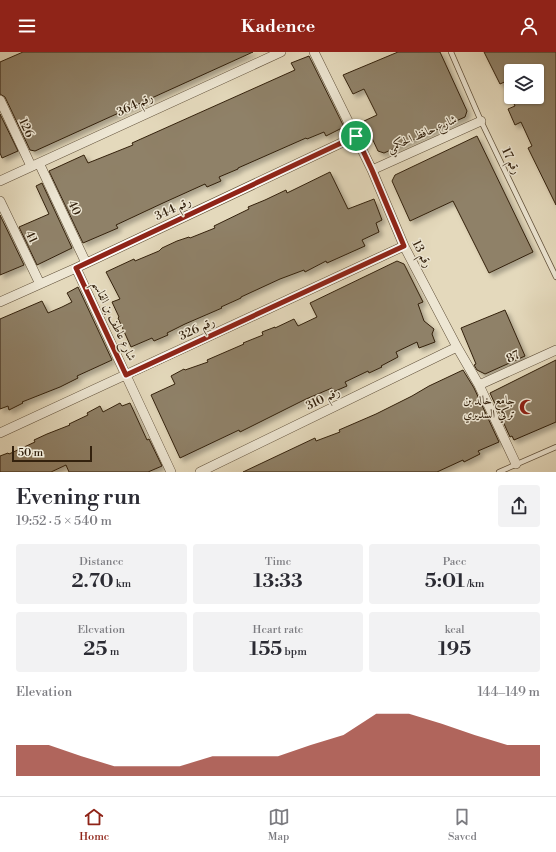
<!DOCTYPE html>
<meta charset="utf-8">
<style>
:root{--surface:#fff;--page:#f2f2f3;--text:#2b2b33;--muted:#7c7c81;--line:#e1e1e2;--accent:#8f2418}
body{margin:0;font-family:"Libre Bodoni",Amiri,serif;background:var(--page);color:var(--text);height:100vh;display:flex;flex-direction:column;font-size:15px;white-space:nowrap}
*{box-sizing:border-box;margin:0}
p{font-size:13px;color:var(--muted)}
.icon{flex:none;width:22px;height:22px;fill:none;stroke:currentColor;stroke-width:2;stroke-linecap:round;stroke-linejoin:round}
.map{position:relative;height:420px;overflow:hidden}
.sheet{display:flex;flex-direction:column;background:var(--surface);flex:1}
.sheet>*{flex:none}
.tools{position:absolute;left:504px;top:12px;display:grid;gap:8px}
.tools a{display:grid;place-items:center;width:40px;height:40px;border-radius:4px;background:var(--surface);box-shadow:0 1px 3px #0004;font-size:20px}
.scale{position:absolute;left:12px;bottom:10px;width:80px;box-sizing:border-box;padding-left:4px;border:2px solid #33210d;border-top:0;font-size:11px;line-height:14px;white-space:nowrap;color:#33210d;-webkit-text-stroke:3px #ede6d3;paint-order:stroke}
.pin{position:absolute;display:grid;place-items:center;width:34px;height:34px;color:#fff;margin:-17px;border:2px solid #fff;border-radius:50%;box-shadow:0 1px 4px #0007}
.round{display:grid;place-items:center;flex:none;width:42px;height:42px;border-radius:4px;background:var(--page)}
.summary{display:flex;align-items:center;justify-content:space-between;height:68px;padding:0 16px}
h1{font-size:22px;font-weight:600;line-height:30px}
.stats{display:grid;grid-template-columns:repeat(3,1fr);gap:6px;height:68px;padding:4px 16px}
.stats div{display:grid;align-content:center;border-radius:4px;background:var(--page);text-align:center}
.stats b{font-size:20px;font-weight:600}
.stats small{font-size:11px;font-weight:400}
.stats p{font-size:11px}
.chart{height:112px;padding:8px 16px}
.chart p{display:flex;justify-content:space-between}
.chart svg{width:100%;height:72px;margin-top:4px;fill:var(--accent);opacity:.7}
header{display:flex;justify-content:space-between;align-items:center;height:52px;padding:0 16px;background:var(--accent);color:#fff;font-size:18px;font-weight:600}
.menu{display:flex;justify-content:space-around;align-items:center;height:56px;border-top:1px solid var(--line);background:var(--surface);font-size:11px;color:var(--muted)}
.menu a{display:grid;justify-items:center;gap:2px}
.menu .on{color:var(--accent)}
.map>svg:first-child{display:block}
</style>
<header><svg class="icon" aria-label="menu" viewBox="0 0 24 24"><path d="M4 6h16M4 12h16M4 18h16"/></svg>Kadence<svg class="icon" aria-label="person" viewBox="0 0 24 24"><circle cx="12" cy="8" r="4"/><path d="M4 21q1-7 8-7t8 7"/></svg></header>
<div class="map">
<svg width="556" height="420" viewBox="0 0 556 420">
<defs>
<filter id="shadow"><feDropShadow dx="3.5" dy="3.5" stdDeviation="2" flood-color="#0004"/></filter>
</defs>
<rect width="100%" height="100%" fill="#e4d9bc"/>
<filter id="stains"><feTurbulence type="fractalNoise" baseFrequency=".005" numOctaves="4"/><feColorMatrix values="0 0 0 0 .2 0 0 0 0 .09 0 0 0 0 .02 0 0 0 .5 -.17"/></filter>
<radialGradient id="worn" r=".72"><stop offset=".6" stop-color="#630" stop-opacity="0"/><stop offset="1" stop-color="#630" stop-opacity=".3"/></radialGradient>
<path fill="#8f8168" stroke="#33210d" filter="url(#shadow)" d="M23,0H253L35,99L30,98L5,45L0,42V10Z
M398,0H440L467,59L465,65L384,101L378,99L364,69L377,63L364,37L353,42L343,23Z
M484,0H556V153L528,96L532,94L521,70L515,73L508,57L515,54L511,45H537V19H511V27L500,32Z
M309,4L344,75L326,84L324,80L307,87L306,86L238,116V117L219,125L221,129L207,135L205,132L163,151L116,173L118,176L83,191L49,119L84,103L88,111L133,93L132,91L295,18L291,11Z
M0,62L18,99L2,106L0,101Z
M477,84L533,200L489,221L453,149L410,169L392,129L395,123Z
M330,120L348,157L374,147L382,168L376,171L379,180L362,188L365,194L327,211L326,209L305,220L304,218L280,227L241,245V246L221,255L222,256L185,272L167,281L168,283L154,289L152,286L131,295L118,266L119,265L112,250L120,247L106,220L134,207L135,209L159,199L162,196L177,189L189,185L190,186L215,176L214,174L249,157L248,155L265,148L286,138L287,141Z
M42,131L72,196L37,213L19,175L49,162L36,134Z
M0,163L24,213L0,223Z
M397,209L404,212L423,250L418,252L424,269L434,277L432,282L435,290L419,296L417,290L396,300L398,305L381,314L382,315L369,321L368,319L345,330L347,334L333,340L332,336L306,347L240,380L239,378L180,406L151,343L175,332L171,324L184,317L185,318L208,310L207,308L244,292L243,291L263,283L262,280L275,275V276L294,267L298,274L317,265L310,251Z
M78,235L112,308L77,324L78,326L60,335L22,350L23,351L9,358L8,354L0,357V267L42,249L48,261L62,255L72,250L67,241Z
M505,258L525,304L485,322L477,318L474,313L476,312L461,276Z
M556,308V370L514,388L512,384L510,385L490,341Z
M463,318L474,336L499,390L478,399L480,402L464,410L463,408L437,420H243L315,386L316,389L340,380L339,378L376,362L412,344L429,334Z
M120,351L122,354L130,351L147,388L149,387L162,414L148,420H69L66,413L51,420H0V404L8,401L9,402L35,390L34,388L47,382L70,373L69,372L88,363L87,361L100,354L103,360Z"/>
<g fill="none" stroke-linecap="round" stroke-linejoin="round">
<defs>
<path id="service" d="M451,0L481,69L556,225
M499,420L556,395"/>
<path id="minor" d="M314,0L372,118L404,194L457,295L479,333L516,412
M0,48L31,114
M39,111L86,211
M372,118L481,69
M0,129L281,0
M0,149L40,232
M76,216L171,420
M0,250L76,216L356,84
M479,333L556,298
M0,381L404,194
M200,420L457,295"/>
</defs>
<use href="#service" stroke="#5f4f39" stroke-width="6"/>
<use href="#minor" stroke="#5f4f39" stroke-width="10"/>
<use href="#service" stroke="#ede6d3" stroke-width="4.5"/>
<use href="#minor" stroke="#ede6d3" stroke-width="9"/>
</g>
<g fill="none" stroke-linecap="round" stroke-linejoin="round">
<defs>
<path id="route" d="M356,84L372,118L404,194L126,323L76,216Z"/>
</defs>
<use href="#route" stroke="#fff" stroke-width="8"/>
<use href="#route" stroke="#8f2418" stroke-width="5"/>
</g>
<defs>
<symbol id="mosque-bare" viewBox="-9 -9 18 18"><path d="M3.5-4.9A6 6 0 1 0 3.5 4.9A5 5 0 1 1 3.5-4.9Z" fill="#8f2418" stroke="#ede6d3" stroke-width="2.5" paint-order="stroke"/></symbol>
</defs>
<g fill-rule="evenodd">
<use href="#mosque-bare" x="516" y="344" width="22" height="22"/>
</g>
<g text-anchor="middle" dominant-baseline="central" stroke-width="3" stroke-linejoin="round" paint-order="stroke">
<g font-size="12" fill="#33210d" stroke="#ede6d3">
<text transform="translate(135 53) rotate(-25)">رقم 364</text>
<text transform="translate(26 76) rotate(65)">126</text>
<text transform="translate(422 82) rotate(-24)">شارع حافظ الحكمي</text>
<text transform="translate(511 109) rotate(64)">رقم 17</text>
<text transform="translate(74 156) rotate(65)">40</text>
<text transform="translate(173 157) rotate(-25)">رقم 344</text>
<text transform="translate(31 185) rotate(65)">41</text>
<text transform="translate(422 202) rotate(63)">رقم 13</text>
<text transform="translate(114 269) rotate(65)">شارع عاطف بن القاسم</text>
<text transform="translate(197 277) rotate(-25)">رقم 326</text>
<text transform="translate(513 305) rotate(-25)">87</text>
<text transform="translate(323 347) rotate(-26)">رقم 310</text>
</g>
<g font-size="12" fill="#33210d" stroke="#ede6d3" text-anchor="end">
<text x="515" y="348">جامع خالد بن<tspan x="515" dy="14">تركي السديري</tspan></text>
</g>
</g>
<rect width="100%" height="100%" filter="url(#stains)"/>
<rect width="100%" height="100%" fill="url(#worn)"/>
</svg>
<div class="tools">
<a><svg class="icon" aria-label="layers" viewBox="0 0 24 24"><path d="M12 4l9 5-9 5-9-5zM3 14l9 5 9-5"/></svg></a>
</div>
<div class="scale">50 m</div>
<div class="pin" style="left:356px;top:84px;background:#1e9e55"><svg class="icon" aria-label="arrive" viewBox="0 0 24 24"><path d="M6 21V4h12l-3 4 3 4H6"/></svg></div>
</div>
<section class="sheet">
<div class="summary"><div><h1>Evening run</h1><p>19:52 · 5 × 540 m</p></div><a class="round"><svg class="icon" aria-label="share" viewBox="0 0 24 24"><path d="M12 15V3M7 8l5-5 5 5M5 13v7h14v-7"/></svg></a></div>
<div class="stats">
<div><p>Distance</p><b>2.70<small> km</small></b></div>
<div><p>Time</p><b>13:33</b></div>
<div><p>Pace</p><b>5:01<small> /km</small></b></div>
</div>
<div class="stats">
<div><p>Elevation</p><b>25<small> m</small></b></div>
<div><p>Heart rate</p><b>155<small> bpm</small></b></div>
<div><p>kcal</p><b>195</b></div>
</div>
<div class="chart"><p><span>Elevation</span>144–149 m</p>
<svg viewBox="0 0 160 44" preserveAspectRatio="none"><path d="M0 44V25L10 25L20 32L30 38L40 38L50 38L60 32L70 32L80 32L90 25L100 19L110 6L120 6L130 12L140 19L150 25L160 25V44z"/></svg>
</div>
</section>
<nav class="menu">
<a class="on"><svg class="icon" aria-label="home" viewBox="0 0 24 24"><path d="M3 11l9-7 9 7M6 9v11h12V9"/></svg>Home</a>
<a><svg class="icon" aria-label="map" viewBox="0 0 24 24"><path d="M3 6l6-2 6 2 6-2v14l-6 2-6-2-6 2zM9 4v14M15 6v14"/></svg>Map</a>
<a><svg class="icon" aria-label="saved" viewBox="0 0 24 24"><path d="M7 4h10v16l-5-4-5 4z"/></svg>Saved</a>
</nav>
